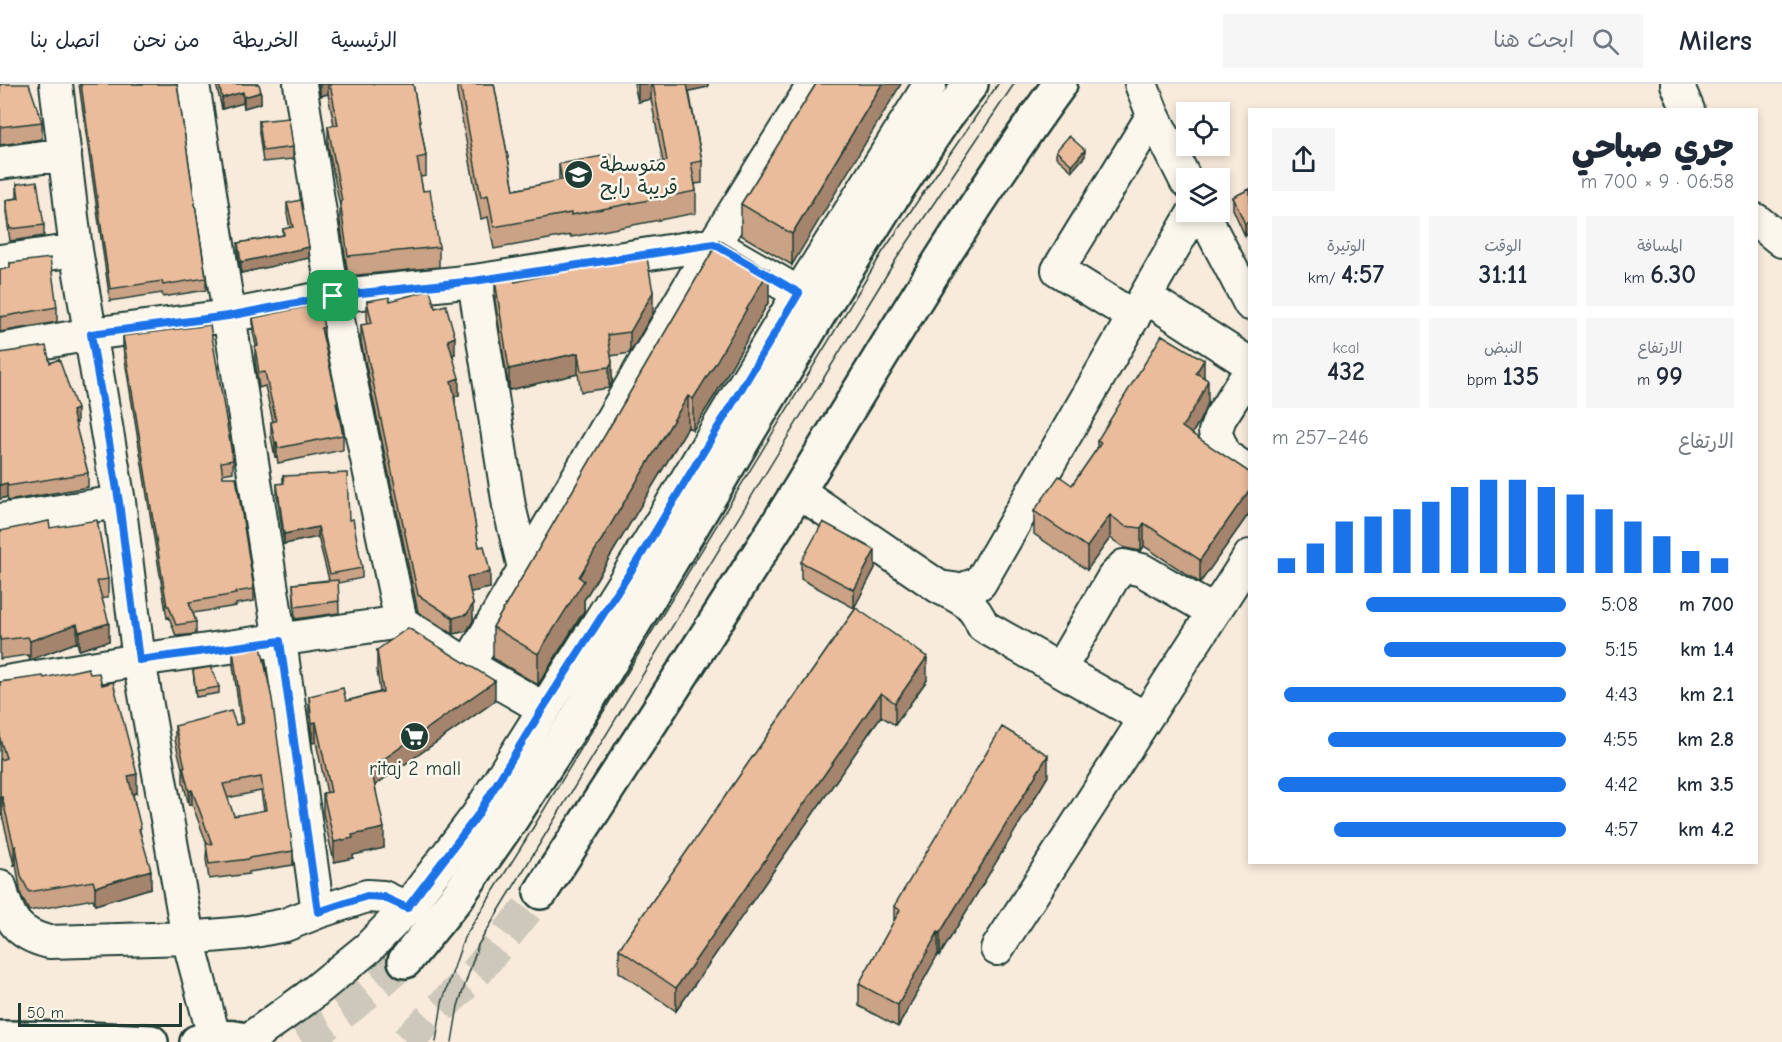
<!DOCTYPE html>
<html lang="ar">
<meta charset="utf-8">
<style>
:root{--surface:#fff;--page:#f6f6f7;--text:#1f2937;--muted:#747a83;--line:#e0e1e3;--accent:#1a73e8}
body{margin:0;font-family:"Comic Neue","Playpen Sans Arabic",sans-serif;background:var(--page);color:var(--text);direction:rtl;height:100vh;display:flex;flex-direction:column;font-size:22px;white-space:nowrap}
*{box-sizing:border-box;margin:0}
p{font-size:20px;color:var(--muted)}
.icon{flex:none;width:33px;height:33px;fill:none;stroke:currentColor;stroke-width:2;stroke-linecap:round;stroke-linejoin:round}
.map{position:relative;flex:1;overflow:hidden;direction:ltr}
.details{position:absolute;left:1248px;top:24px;width:510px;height:756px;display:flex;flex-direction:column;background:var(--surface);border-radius:0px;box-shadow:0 3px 9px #0003;direction:rtl}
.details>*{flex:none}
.buttons{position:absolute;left:1176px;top:18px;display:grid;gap:12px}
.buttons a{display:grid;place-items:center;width:54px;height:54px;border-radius:0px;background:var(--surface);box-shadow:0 3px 9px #0003;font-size:30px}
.scale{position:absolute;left:18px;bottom:15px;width:164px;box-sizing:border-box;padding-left:6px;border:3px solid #1f3d34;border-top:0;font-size:16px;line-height:21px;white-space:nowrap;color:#1f3d34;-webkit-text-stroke:4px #fbf7ec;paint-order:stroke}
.pin{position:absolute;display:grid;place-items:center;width:51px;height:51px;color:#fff;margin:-26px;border-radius:12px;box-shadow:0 3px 9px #0006}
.round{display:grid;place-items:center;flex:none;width:63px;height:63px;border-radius:0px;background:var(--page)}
.headline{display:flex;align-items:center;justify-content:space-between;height:102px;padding:0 24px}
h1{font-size:33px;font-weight:800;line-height:45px}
.figures{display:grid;grid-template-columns:repeat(3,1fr);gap:9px;height:102px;padding:6px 24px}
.figures div{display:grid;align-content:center;border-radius:0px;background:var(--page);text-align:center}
.figures b{font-size:26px;font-weight:800}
.figures small{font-size:16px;font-weight:400}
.figures p{font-size:16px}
.chart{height:168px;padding:12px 24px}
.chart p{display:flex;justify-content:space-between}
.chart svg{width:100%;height:108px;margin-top:6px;stroke:var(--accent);stroke-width:6}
ul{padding:0 24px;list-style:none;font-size:20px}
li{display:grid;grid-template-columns:96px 72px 1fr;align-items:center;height:45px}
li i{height:15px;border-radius:8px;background:var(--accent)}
header{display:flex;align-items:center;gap:36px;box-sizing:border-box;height:84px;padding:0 30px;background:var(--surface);border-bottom:2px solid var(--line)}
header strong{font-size:28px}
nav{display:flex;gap:33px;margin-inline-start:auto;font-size:21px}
.search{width:420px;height:54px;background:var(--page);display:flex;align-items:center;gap:15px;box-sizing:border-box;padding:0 21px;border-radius:0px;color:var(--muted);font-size:22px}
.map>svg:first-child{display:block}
</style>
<header>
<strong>Milers</strong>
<div class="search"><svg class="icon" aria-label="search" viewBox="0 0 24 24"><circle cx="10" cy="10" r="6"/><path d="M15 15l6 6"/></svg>ابحث هنا</div>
<nav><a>الرئيسية</a><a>الخريطة</a><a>من نحن</a><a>اتصل بنا</a></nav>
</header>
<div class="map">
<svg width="1782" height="958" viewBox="0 0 1782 958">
<rect width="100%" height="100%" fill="#f8ebdc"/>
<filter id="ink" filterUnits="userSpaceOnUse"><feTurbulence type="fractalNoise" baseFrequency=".0167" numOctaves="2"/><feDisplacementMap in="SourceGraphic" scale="12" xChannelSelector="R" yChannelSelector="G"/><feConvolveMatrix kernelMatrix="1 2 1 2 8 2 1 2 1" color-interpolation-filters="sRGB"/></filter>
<g filter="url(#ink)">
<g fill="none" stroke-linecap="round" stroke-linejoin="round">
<path stroke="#cdc8ba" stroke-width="33" stroke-dasharray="33 16" stroke-linecap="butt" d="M302,958L349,924L405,877
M406,958L475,890L541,808"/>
<defs>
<path id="minor" d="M56,0L76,166L119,418L139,576L188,854L214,953
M193,0L280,557L318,828
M300,0L333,212L401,538
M1141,0L1153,31
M1677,0L1688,26
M0,79L65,70
M1202,128L1250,220
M1756,136L1782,157
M0,177L76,166
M474,197L509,422L524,484
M1146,213L1250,280
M1134,233L1058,186L1153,31L1186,97
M0,266L91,250L228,232L333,212L474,197L714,160L816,219
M1250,287L1220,334L1215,348L1225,372L1250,388
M798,407L939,503L960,506L980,499L1194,128
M0,436L119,418
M939,503C962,515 972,517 983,542L1145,634
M468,581L714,160L814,0
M1060,585L1113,494L1124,482L1142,486L1214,528
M0,599L139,576L401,538L468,581L543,624
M0,802C8,833 15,850 49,858L188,854L244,849L285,841L318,828L367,812L383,813L407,824
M997,865L1250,472
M248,956L308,913L368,864L407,824L477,732L643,468L799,209L930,0"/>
<path id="major" d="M643,468L691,430
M541,808C627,674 715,541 799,406C883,269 965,130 1060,0
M405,877L457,813L512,734L577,634L823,223L884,125L944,35L971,0
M0,954L85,955L151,958
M197,958C216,953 233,951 251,958"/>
</defs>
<use href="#minor" stroke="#1f3d34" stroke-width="36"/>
<use href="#major" stroke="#1f3d34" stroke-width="38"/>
<use href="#minor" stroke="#fbf7ec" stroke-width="32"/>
<use href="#major" stroke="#fbf7ec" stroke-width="33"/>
<path stroke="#1f3d34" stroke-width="1.5" d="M436,958L442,919L464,854L525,757L882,169L998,0
M452,958L458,922L478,861L895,177L1014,0"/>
</g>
<path fill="#caa286" stroke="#1f3d34" stroke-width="1.5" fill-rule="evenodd" d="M0,0L42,38V55L0,61Z
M79,0H177L206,194V206L163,213L162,209L110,217Z
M216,0H259L261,19L244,24L243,19L222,25Z
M318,0H413L426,72V92L420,93L423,107L439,163V183L348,192L340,137V122L328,62V42L334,41L328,10L320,12Z
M457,0H494L514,106L559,97V80L617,87L663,78L651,15L638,18L634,0H708V3L689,7L702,77V99L695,100L696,107V129L571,153V151L494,165L488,133L481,135L457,9Z
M816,0L792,181L741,151V120Z
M259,37L293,63V75L263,78L259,49Z
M1056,67L1085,72L1072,87L1056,73Z
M17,100L44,141V152L10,157L6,128V116L17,114Z
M1250,105L1245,152L1233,125V113Z
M287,119L309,174L241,189L238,170V159L283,151V145L290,144L287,130Z
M719,156L769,217L715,311L693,346L688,343L584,516V527L538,601L493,574V543Z
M10,179L57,223V238L0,248V186L10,184Z
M558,181L653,229L630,269L611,272L612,298L609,304L581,308L578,290L509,306L495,217V196L515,198L558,188Z
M367,217H390L435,224L455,270L453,271L459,311L455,312V321L479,463L490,504L470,508L473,537L467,547L453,550L418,528L361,258V241L368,240L367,234Z
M253,234L324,257L343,351V366L278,379L277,373H275L271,353V338H273L265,302L259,304L255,277V263L256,262L253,248Z
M123,252L233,376V388L222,390L223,393L254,505V517L236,520V522L193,529L196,538V550L176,552L169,533L167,534L123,264Z
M0,269L50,279L77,339L75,340L88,389V403L8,417L7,413L0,415Z
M1204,293L1208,319L1199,338L1192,350L1250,389V428L1200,499L1144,462L1141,467L1125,464L1110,454L1087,486L1034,450V427L1072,401L1097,365V357Z
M283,392L349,436L362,484V494L338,499L339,529L295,535L293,500L329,496L318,453L284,460L277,411V400H283Z
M50,444L108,495V513L102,515L109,557L79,566L77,558L30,576L28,571L0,575V447Z
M801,478L875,484L854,524L801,495Z
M856,524L927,596L895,641L881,632L676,927L619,888V865Z
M233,566L293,767V781L249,788V790L209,795L206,775L207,760L192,720L189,721L183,698V688L175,656V642L236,641L241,640L233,581ZM261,707L264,727L234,732L227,714Z
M377,566L495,617L375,701L384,764L353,771V774L334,778L323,729V709H327L316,658L312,659L309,632V612L346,617L380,608L377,586Z
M193,586L219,603V609L196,613Z
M90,590L102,601L137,709L133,710L151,804L95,821L93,815L29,827L21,811L16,780L14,781L2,731L0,732V598Z
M1048,692L940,871L938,870L898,943L859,922V900L894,837V822Z"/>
<path fill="#a4846d" stroke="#1f3d34" stroke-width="1.5" d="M320,0H328V10L320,12Z
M638,0H651V15L638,18Z
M685,0H708V3L685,8Z
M882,0H901L792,181V150Z
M243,8V19L222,25V14Z
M261,8V19L244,24V13Z
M1085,66V72L1072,87V81Z
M1250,137V149L1245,152V140Z
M309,163V174L241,189V178Z
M769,186V217L715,311L693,346V315Z
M653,208V229L630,269V248Z
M324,243V258L321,244Z
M455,253V270L448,272V256Z
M578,269V290L509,306V285Z
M1204,276V299L1196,289Z
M612,278V298L609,304V283Z
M459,294V311L451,313V297Z
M1208,296V319L1199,338L1182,366V343Z
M688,312V343L584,516V527L538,601V570L579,493Z
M77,325V339L72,341V327Z
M277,358V373H275V359Z
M7,399V413L0,415V401Z
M1250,405V428L1200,499V476Z
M1110,431V454L1087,486V463Z
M1144,439V462L1141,467V444Z
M318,443V453L284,460V450Z
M875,466V484L854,524V506Z
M490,488V504L467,509V493Z
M473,520V537L467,547L453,550V534Z
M109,539V557L79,566V548Z
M77,540V558L30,576V557Z
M927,573V596L895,641V619Z
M495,597V617L371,704V684Z
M881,609V632L676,927V904Z
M316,638V658L312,659V639Z
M1048,671V692L940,871V849Z
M137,690V709L128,711V692Z
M192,706V720L189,721V707Z
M0,713H2V731L0,732Z
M384,744V764L353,771V774L334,778V758L352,751Z
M16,762V780L14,781V763Z
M151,786V804L95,821V803Z
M938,848V870L898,943V921Z"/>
<path fill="#ebbc9c" stroke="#1f3d34" stroke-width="1.5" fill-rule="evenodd" d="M0,0H29L42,38L0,43Z
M81,0H177L206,194L163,201L162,197L110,205Z
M219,0H259L261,8L244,13L243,8L222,14Z
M330,0H413L426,72L417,74L423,107L430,106L439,163L348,172L340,117H342L328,42L338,41Z
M460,0H494L514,106L562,96L559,80L613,70L617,87L667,77L653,0H687L702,77L691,79L696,107L571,131V129L494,143L488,111L481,113Z
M816,0H882L792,150L741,120Z
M289,34L293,63L263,67L259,37Z
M1069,52L1085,66L1072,81L1056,67Z
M37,97L44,141L10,145L6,116L19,114L17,100Z
M1250,105V137L1245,140L1233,113Z
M301,116L309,163L241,178L238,159L284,151L283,145L293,143L287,119Z
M719,156L769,186L715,280L693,315L688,312L579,493L584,497L538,570L493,543Z
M646,168L653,208L630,248L608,251L612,278L609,283L581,287L578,269L509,285L495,196L514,192L515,198L559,188L558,181Z
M50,174L57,223L0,233V186L10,184V179Z
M430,206L435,224L446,221L455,253L448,256L459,294L451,297L455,313H454L479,463L484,462L490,488L467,493L473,520L467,530L453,534L418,511L361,241L372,239L367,217L389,213L390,217Z
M319,220L324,243L321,244L338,319H336L343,351L278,364L277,358L275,359L271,338L276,337L265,288L259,289L255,263L258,262L253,234Z
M210,241L233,376L221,378L223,393H236L254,505L235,508L236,510L189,518L196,538L176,541L169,522H167L123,252Z
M1162,251L1204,276L1196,289L1208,296L1199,316L1182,343L1250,389V405L1200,476L1144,439L1141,444L1125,442L1110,431L1087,463L1034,427L1059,392L1072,401L1101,359L1097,357Z
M46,262L50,279L59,275L77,325L72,327L88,389L8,402L7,399L0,401V269Z
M347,389L349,436L353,435L362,484L330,490L318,443L284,450L277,400L284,399L283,392Z
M97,436L108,495L97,497L109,539L79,548L77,540L30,557L28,553L0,556V447L49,437L50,444Z
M823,438L875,466L854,506L801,478Z
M338,496L339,517L295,523L293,500Z
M856,524L927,573L895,619L881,609L676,904L619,865Z
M408,544L495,597L371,684L384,744L352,751L353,754L334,758L323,709L331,708L316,638L312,639L309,612L343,604L346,617L383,608L377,566Z
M261,562L272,615L293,767L249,774V775L209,780L206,760H212L192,706L189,707L183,683H185L175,642L231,627L236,641L243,639L233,566ZM261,693L266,726L234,732L223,700Z
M211,583L219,603L196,607L193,586Z
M88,584L90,590L99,589L102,601L113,598L137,690L128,692L141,744L139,745L151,786L95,803L93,797L29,808L21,792L16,762L14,763L2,713H0V676L6,674L0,655V598L43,592L44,594Z
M1002,643L1048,671L940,849L938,848L898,921L859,900L900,826L894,822Z"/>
</g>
<g fill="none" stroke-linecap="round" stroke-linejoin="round" filter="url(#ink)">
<defs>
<path id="route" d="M714,160L799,209L643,468L543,624L477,732L407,824L383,813L367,812L318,828L280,557L139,576L119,418L91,250L228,232L333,212L474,197Z"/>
</defs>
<use href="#route" stroke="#fff" stroke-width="12"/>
<use href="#route" stroke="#1a73e8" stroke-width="8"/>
</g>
<defs>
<symbol id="school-disc" viewBox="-11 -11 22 22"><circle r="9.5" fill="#1f3d34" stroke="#fbf7ec"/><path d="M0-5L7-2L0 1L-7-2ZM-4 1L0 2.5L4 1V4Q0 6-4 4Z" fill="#fff"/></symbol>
<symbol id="supermarket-disc" viewBox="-11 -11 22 22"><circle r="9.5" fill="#1f3d34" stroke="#fbf7ec"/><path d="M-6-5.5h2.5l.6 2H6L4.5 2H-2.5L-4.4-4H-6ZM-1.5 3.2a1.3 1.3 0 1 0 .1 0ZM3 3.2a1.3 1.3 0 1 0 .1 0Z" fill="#fff"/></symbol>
</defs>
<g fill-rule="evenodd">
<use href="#school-disc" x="562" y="74" width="33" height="33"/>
<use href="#supermarket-disc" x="398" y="636" width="33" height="33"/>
</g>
<g text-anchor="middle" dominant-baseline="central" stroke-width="5" stroke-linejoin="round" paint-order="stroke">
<g font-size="20" fill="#1f3d34" stroke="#fbf7ec" text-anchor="start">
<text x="600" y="80">متوسطة<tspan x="600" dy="23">قريبة رابح</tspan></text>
<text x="415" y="684" text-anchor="middle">ritaj 2 mall</text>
</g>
</g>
</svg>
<div class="buttons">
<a><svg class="icon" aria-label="locate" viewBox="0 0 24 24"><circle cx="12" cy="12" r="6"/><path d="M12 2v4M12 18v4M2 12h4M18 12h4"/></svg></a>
<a><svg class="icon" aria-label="layers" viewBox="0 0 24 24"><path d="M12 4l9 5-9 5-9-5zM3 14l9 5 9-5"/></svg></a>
</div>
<div class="scale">50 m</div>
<div class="pin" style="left:333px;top:212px;background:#1e9e55"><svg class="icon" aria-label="arrive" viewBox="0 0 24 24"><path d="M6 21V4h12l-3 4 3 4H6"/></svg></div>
<section class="details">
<div class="headline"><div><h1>جري صباحي</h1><p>06:58 · 9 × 700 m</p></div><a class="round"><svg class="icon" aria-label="share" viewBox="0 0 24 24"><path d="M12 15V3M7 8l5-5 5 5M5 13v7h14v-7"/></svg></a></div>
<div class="figures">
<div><p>المسافة</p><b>6.30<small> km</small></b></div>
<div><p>الوقت</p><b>31:11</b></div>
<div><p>الوتيرة</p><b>4:57<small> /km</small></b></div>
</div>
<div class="figures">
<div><p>الارتفاع</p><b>99<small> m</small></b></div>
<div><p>النبض</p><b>135<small> bpm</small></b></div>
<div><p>kcal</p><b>432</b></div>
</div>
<div class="chart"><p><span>الارتفاع</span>246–257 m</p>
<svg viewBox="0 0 160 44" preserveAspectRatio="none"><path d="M5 44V38M15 44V32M25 44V23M35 44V21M45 44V18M55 44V15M65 44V9M75 44V6M85 44V6M95 44V9M105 44V12M115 44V18M125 44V23M135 44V29M145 44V35M155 44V38"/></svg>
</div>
<ul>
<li><b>700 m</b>5:08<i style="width:68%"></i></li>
<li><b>1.4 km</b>5:15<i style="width:62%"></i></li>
<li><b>2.1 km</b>4:43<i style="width:96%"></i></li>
<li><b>2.8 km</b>4:55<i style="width:81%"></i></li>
<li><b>3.5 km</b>4:42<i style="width:98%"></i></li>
<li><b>4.2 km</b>4:57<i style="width:79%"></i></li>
</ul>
</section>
</div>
